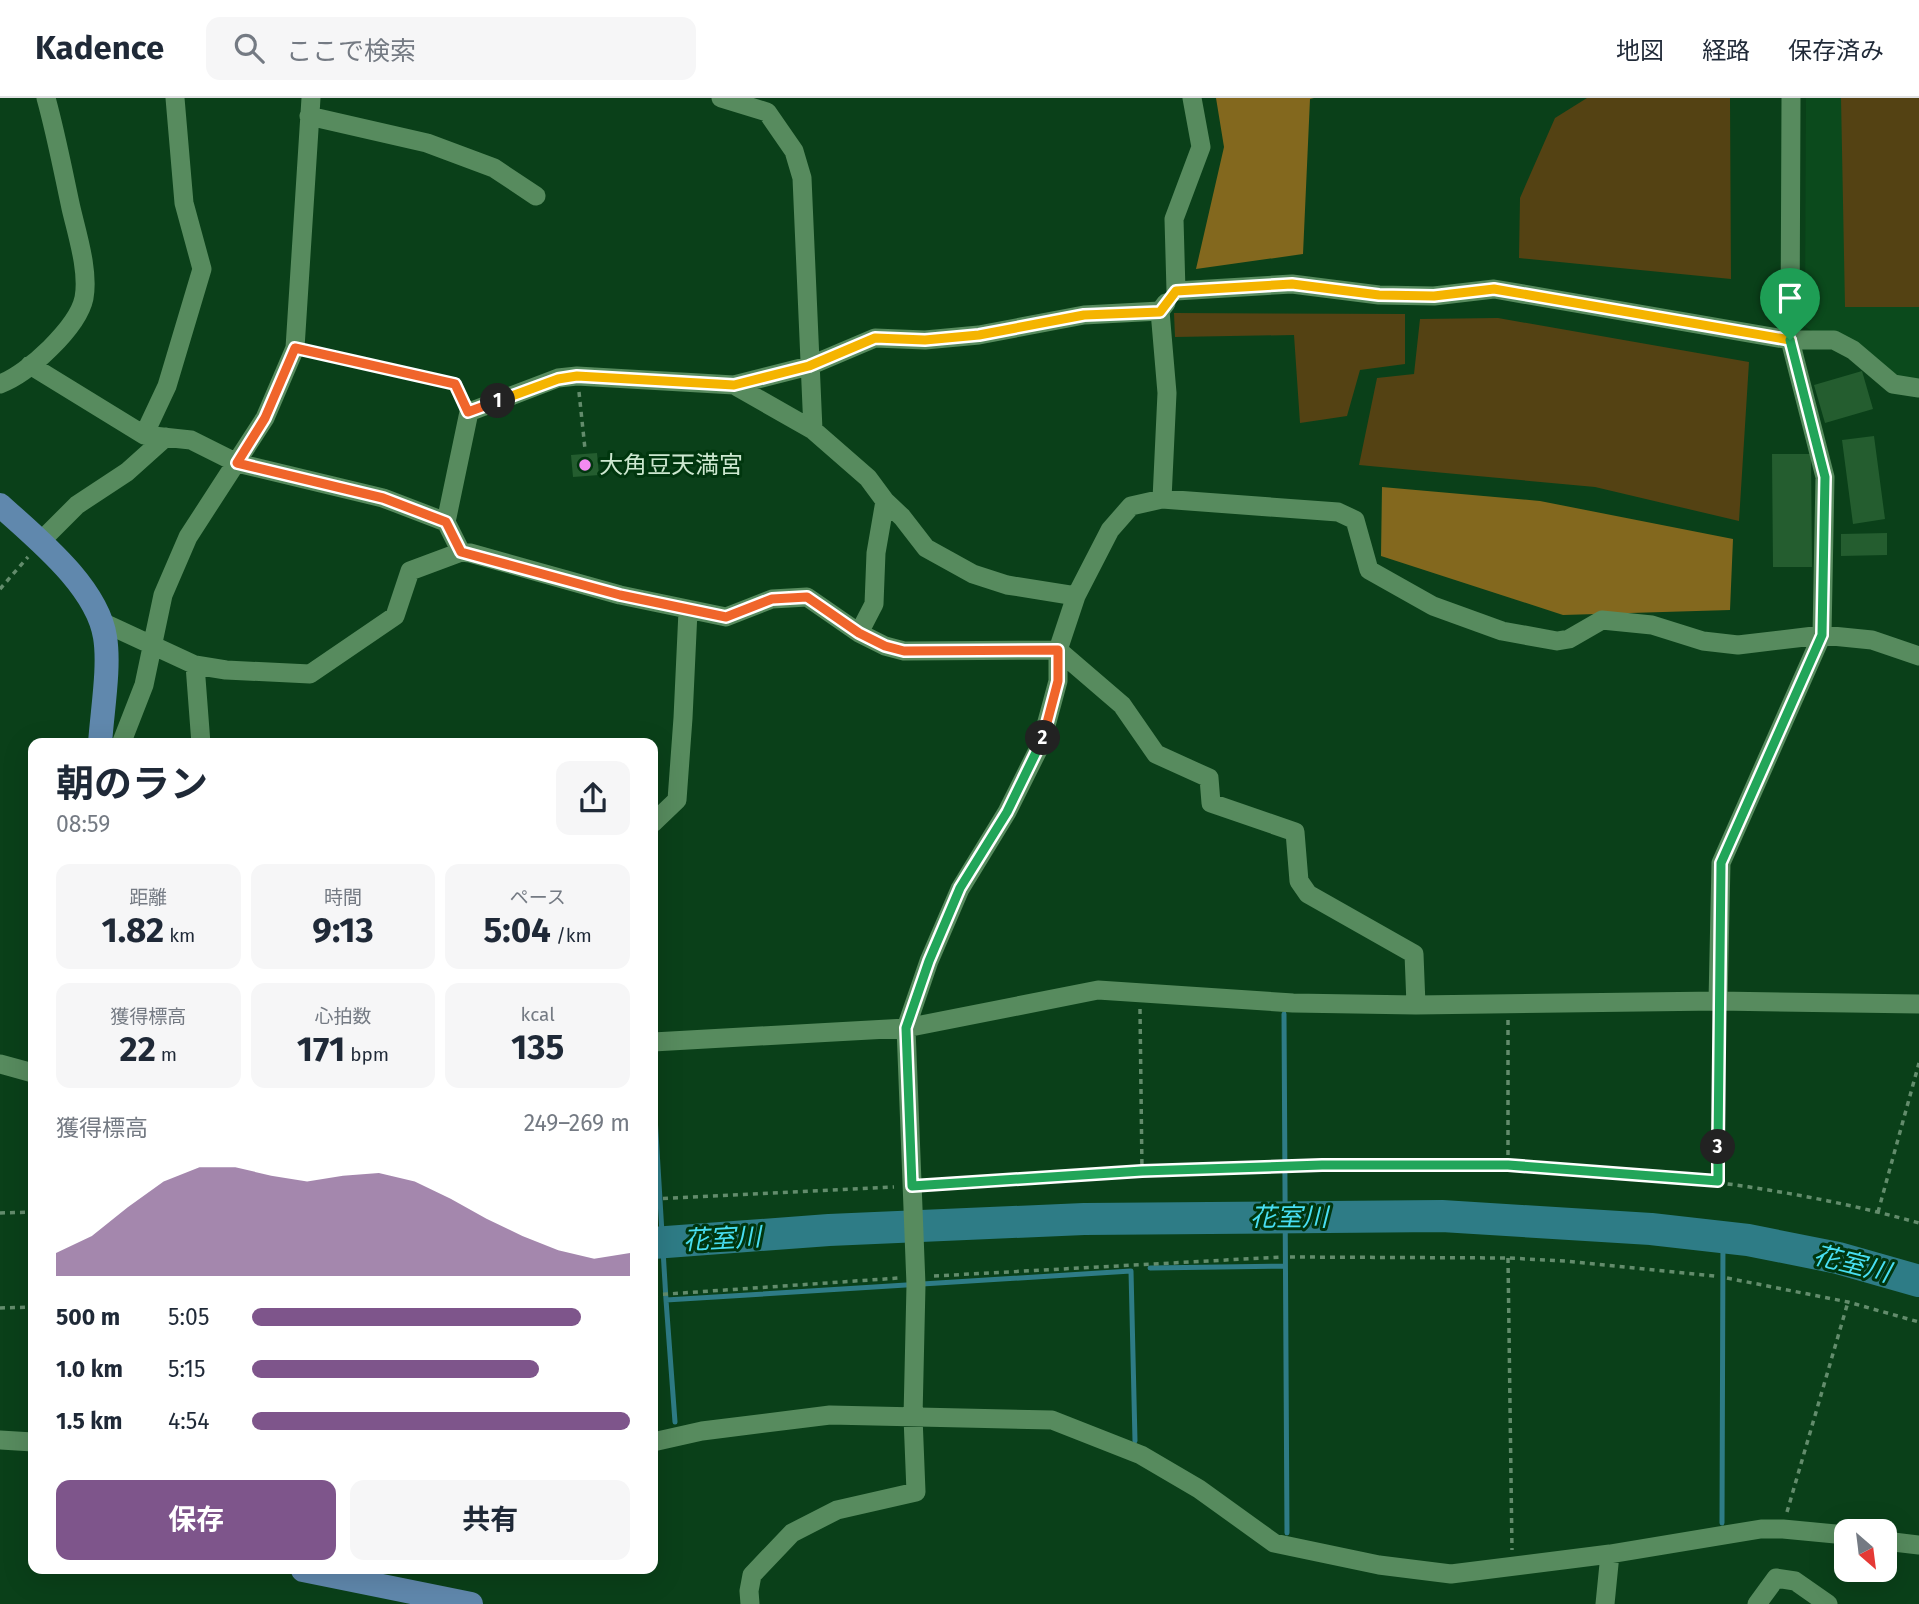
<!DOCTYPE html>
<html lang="ja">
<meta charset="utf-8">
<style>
:root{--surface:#fff;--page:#f6f6f7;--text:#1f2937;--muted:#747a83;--line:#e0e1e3;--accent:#7e558b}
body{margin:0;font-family:"Fira Sans","Noto Sans JP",sans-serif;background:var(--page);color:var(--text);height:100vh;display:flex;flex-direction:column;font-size:26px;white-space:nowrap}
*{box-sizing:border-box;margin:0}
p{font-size:23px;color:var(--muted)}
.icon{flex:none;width:38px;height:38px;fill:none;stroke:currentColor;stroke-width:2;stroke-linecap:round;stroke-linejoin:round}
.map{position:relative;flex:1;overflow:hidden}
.panel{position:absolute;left:28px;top:640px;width:630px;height:836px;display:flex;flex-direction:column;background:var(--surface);border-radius:14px;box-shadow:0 7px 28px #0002}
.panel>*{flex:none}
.needle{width:46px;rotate:152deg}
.fabs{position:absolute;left:1834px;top:1421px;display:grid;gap:14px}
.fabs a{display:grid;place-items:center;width:63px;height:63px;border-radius:14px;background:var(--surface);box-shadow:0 7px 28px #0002;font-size:35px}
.pin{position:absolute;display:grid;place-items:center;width:60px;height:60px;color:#fff;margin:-72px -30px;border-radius:50% 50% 50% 0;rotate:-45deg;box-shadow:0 0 7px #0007}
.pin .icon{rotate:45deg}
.km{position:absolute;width:35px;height:35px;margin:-18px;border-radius:50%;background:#222;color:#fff;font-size:19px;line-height:35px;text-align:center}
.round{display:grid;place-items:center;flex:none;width:74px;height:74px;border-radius:14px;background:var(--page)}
.summary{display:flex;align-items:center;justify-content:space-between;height:119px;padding:0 28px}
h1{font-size:38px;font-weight:700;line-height:52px}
.stats{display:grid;grid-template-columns:repeat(3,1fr);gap:10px;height:119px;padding:7px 28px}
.stats div{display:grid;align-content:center;border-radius:14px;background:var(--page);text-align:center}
.stats b{font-size:35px;font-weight:700}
.stats small{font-size:19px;font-weight:400}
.stats p{font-size:19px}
.chart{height:196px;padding:14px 28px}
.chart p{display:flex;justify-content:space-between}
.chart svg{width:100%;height:126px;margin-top:7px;fill:var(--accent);opacity:.7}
.action{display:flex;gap:14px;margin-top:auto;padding:14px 28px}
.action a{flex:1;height:80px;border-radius:14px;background:var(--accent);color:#fff;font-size:28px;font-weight:700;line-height:80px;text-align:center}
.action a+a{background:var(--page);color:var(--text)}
ul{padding:0 28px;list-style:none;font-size:23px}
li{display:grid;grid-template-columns:112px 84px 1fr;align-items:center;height:52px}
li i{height:18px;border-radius:9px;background:var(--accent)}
header{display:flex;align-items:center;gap:42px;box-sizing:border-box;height:98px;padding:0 35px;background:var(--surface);border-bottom:2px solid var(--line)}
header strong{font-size:33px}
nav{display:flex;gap:38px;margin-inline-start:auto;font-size:24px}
.search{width:490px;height:63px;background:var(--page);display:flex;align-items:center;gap:18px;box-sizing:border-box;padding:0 24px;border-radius:14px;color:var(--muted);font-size:26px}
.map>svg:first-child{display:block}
</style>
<header>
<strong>Kadence</strong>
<div class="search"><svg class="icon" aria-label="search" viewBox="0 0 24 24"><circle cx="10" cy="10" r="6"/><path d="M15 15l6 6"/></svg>ここで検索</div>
<nav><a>地図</a><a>経路</a><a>保存済み</a></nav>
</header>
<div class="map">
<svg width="1919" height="1506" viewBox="0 0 1919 1506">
<rect width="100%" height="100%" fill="#0a4019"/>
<path fill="#0b4a1c" d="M1806,0H1919V283L1898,279L1805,229Z"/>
<path fill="#544213" d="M1587,0H1730L1731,181L1519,160L1520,100L1555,20Z
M1841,0H1919V209H1845Z
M1174,215L1405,216V266L1360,272L1347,318L1300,325L1294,237L1175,239Z
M1498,220L1749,264L1739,423L1595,389L1359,367L1377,280L1414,276L1420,221Z"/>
<path fill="#83681e" d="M1216,0H1314L1310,1L1303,156L1196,171L1224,49Z
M1382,389L1540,403L1733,441L1730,512L1563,517L1381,458Z"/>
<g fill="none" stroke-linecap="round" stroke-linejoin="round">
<path stroke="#2e7c86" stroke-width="5" d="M1284,916L1287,1435
M653,985L666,1202L1131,1173L1135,1343
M1150,1170L1285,1168
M666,1202L675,1324
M1722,1425L1723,1139"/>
<path stroke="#2e7c86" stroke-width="32" d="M653,1145L829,1132L1084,1121L1442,1118L1651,1131L1748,1142L1838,1160L1919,1183"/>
</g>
<path fill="#245d2f" d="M1862,273L1873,311L1825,325L1814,287Z
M1874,338L1885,421L1853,426L1842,342Z
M597,355L599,377L573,379L571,357Z
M1772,356H1811L1812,469H1773Z
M1887,435V457L1841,458V436Z"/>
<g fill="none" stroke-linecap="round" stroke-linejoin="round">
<path stroke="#638c6c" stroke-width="3.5" stroke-dasharray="5 5" stroke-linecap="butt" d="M310,254L455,286L462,300
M579,294L585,351
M0,491L28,459
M1140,911L1142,1073
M1508,1067V922
M1718,1083V919
M929,1087C1000,1084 1070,1077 1141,1073C1225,1068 1310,1067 1395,1067C1571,1067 1749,1077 1919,1125
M653,1101L894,1089
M1878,1114L1919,965
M0,1115L33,1114
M1290,1159L1508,1160L1566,1163L1715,1178
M1508,1160L1512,1452
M934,1178L1281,1159
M1727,1180L1848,1204L1919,1224
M653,1197L899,1180
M0,1210L33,1209
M1787,1414L1848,1204"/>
<path stroke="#578b5e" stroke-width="19" d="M721,0L767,14L794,53L802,80L813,332L868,380L885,403L876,455L874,506L859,535
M1192,0L1201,49L1174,121L1176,193L1292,186L1379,197L1434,198L1494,191L1790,242H1834L1853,252L1893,286L1919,290
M309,18L427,45L494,70L536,98
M30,267L144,337L191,342L237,365L383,400L446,424
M0,286C28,276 78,229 84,200C89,173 77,136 71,110C63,73 56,36 46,0
M734,287L813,332
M144,337L167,288L202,171L184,105L175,0
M1162,401L1167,295L1160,213L1166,205
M885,403L902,419L926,450L973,476L1007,487L1076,498
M40,444L77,407L127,374L166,339
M461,454L446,424L469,314L558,280L577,278L734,287L809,268L875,240L925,242L979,237L1084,217L1160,213
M100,523L195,567L226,572L310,576L395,518L410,473L461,454L470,455L620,497L726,519L772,501L807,499L859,535L885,548L904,553L1058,552L1122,607L1156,656L1209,680L1211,705L1295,734L1299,783L1308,796L1414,856L1416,907
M195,567L201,646
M121,646L144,587L163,497L188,439L265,320L295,250L311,0
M653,725L677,702L683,620L688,513
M1718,903L1721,765L1822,537L1825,379L1790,242L1791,0
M653,944L906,930L1098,892L1293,905L1416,907L1718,903L1919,906
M0,966L33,975
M0,1342L33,1344
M653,1344L702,1333L830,1317L1052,1322L1141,1357L1199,1391L1274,1445L1379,1467L1451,1476L1610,1456L1761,1431H1783L1846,1437
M1885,1443L1919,1447
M750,1506L749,1493L752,1477L792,1435L837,1412L916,1394L913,1319L916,1187L906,930L929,863L960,791L1007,714L1041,646L1058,583V552L1076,498L1110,432L1131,408L1162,401L1338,414L1355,422L1369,472L1433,508L1502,533L1557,543L1569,541L1602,522L1652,527L1703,543L1738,547L1822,537L1872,542L1919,558
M1605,1506L1610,1456
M1757,1506L1776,1480L1795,1483L1828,1506"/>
<path stroke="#6088ad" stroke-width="24" d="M0,407C36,440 97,488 105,539C110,569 102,614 100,646
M303,1472L471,1506"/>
</g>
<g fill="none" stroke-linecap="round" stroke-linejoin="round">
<defs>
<path id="split-1" d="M498,303L558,281L577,278L734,287L809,268L875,240L925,242L979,237L1084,217L1160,214L1176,193L1292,186L1379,197L1434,198L1494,191L1790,242"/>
<path id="split-2" d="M498,303L468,314L455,286L295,250L265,320L237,365L383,400L446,424L461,454L620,497L726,519L772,501L807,499L859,535L885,548L904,553L1058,552V583L1043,640"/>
<path id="split-3" d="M1043,640L1007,714L960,790L929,863L906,930L912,1088L1142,1073L1322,1067H1508L1718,1083V1049"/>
<path id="split-4" d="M1718,1049L1721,765L1822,537L1825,379L1790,242"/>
</defs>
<use href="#split-1" stroke="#fff" stroke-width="14"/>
<use href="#split-2" stroke="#fff" stroke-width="14"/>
<use href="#split-3" stroke="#fff" stroke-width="14"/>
<use href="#split-4" stroke="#fff" stroke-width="14"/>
<use href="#split-1" stroke="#f5b400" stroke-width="9"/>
<use href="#split-2" stroke="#f0652b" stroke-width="9"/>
<use href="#split-3" stroke="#22a559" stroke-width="9"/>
<use href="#split-4" stroke="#22a559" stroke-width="9"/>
</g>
<circle fill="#f38af1" stroke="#00360e" stroke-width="2.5" cx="585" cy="367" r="7"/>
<g text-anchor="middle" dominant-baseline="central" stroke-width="6" stroke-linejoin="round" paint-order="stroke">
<g font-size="24" fill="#cde8d0" stroke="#00360e" text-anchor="start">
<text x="599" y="367">大角豆天満宮</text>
</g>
<g font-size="26" font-style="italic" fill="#48def2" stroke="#00360e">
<text x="1289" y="1119">花室川</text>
<text transform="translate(722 1141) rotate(-3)">花室川</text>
<text transform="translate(1852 1166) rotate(14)">花室川</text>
</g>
</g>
</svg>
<div class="fabs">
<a><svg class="needle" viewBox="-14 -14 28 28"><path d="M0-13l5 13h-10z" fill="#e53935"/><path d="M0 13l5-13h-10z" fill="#747a83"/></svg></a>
</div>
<div class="pin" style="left:1790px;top:242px;background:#1e9e55"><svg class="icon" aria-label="arrive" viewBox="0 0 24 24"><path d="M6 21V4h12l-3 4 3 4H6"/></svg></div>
<b class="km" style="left:498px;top:303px">1</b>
<b class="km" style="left:1043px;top:640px">2</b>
<b class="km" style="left:1718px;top:1049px">3</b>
<section class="panel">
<div class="summary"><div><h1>朝のラン</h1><p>08:59</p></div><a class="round"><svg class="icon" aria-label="share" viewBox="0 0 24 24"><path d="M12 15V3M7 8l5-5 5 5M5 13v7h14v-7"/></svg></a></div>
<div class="stats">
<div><p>距離</p><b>1.82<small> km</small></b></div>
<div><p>時間</p><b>9:13</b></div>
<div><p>ペース</p><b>5:04<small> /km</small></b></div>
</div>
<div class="stats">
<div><p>獲得標高</p><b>22<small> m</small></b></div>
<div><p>心拍数</p><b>171<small> bpm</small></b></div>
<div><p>kcal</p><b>135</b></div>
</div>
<div class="chart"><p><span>獲得標高</span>249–269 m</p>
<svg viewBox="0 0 160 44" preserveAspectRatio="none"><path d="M0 44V36L10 30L20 20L30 11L40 6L50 6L60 9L70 11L80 9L90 8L100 11L110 17L120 24L130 30L140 35L150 38L160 36V44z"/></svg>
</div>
<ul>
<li><b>500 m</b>5:05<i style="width:87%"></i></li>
<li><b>1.0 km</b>5:15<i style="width:76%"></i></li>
<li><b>1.5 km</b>4:54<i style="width:100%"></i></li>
</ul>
<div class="action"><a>保存</a><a>共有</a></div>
</section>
</div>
